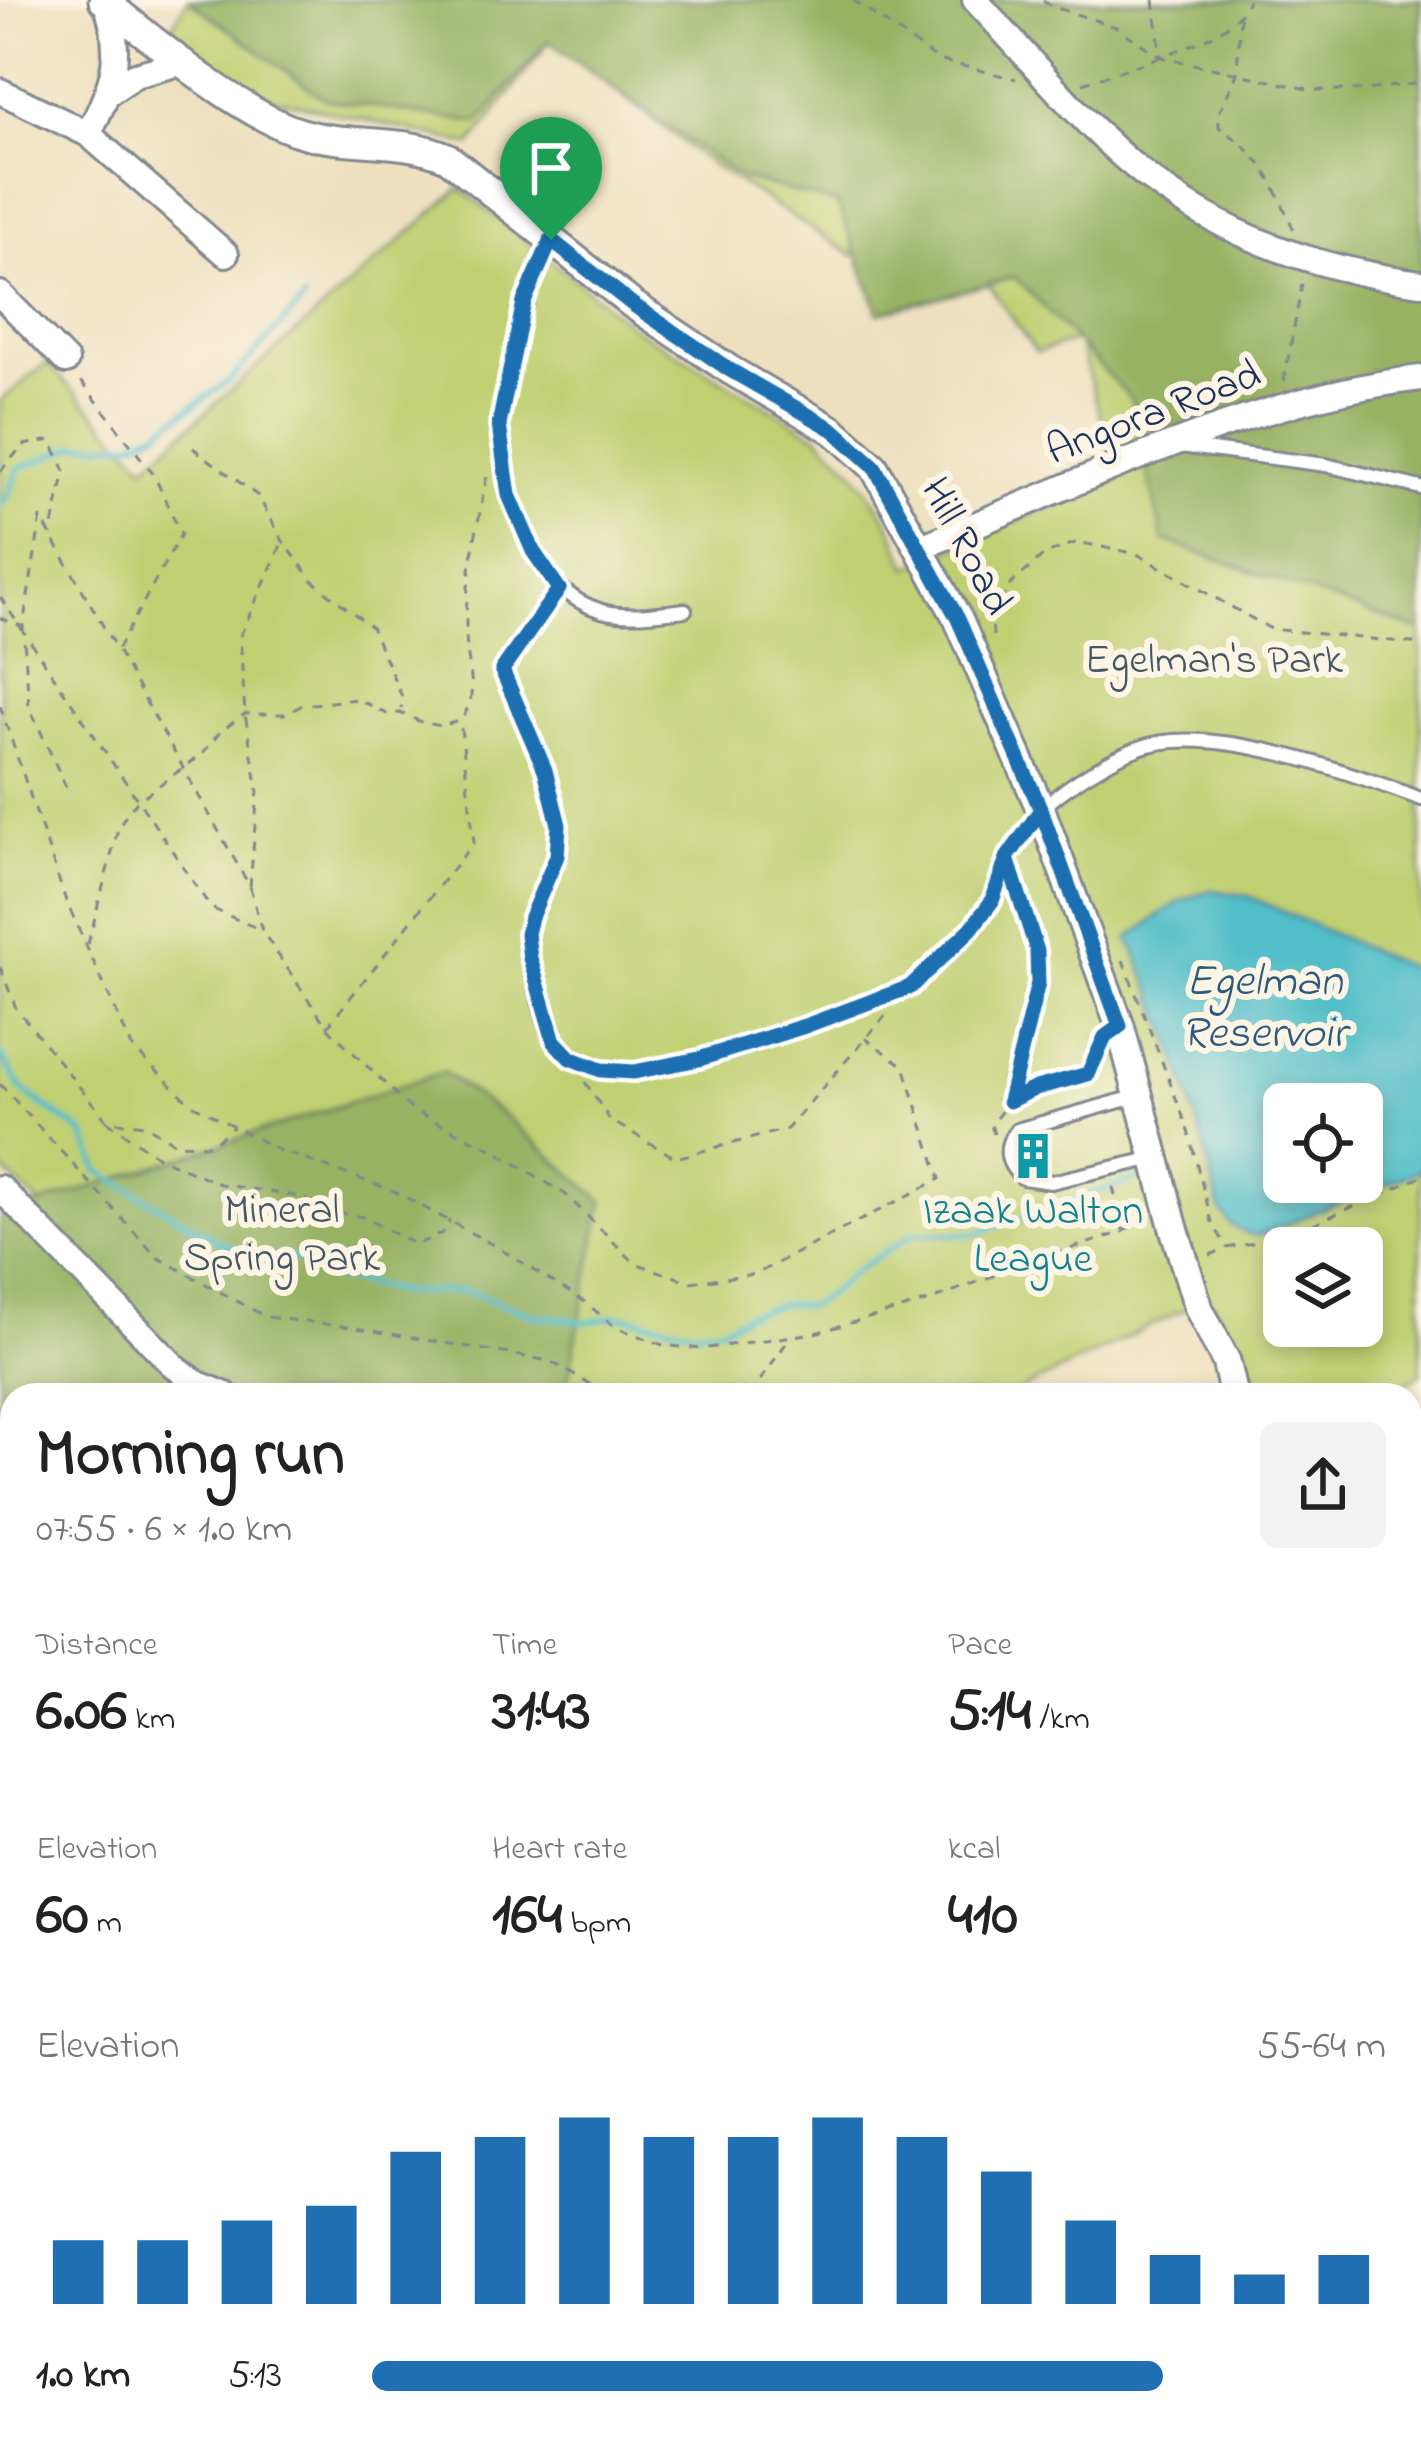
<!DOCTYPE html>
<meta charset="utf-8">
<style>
:root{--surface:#fff;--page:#f2f2f2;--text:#222;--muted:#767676;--accent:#1f6fb2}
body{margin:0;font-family:"Indie Flower",sans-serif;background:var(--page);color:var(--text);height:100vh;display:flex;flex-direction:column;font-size:45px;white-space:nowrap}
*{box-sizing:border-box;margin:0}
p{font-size:39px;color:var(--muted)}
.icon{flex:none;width:66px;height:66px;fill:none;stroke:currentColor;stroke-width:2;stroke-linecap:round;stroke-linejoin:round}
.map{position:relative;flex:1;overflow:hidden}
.panel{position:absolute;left:0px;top:1383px;width:1422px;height:1065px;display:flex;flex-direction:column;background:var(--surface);border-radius:36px 36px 0 0;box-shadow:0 6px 18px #0003}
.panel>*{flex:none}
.buttons{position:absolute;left:1263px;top:1083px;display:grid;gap:24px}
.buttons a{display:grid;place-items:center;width:120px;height:120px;border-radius:18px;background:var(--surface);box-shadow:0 6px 18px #0003;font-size:60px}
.pin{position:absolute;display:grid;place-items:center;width:102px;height:102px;color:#fff;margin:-123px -51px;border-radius:50% 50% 50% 0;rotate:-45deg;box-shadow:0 0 12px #0007}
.pin .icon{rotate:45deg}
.round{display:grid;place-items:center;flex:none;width:126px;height:126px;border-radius:18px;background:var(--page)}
.summary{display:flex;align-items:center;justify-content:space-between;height:204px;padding:0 36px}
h1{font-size:66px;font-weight:700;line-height:90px}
.metrics{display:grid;grid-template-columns:repeat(3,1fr);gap:18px;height:204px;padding:12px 36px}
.metrics div{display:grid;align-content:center}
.metrics b{font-size:60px;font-weight:700}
.metrics small{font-size:33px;font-weight:400}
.metrics p{font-size:33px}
.chart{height:336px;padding:24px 36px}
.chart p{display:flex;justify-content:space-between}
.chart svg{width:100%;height:216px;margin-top:12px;stroke:var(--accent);stroke-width:6}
ul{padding:0 36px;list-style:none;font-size:39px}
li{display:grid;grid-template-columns:192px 144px 1fr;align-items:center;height:90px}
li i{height:30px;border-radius:15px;background:var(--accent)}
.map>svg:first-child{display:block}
</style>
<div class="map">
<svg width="1421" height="2446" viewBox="0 0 1421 2446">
<rect width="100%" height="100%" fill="#fcf5e5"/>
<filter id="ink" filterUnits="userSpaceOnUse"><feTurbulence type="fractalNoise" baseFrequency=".00833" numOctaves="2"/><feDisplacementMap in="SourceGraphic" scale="24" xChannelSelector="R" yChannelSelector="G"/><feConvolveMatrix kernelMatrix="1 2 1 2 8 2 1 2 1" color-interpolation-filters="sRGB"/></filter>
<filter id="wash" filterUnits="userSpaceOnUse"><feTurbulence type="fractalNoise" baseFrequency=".004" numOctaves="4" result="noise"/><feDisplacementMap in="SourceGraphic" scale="48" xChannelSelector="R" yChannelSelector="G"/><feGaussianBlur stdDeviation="2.7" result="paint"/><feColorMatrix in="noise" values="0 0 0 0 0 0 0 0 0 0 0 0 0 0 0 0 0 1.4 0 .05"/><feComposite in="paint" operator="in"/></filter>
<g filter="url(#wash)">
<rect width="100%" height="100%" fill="#eee0bf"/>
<path fill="#bfcf71" stroke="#6d7f68" stroke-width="3" fill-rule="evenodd" d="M188,0H1421V1374L1387,1395H1250L1238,1355L1214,1304L1187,1308L1011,1395H299L80,1240L0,1167V401L47,363L145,466L460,188L637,330L818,436L854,471L887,518L908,567L1119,478L1078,340L1036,352L942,218L852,255L712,165L550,40L471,145L261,95L168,32ZM1284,1104H1362V1182H1284ZM1284,1248H1362V1326H1284Z
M1410,2331L1421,2351V2446H874L878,2436H1410Z"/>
<path fill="#97b263" stroke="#597060" stroke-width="3" d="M189,0H1421V631L1163,540L1131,399L1015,277L879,313L838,204L741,178L548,41L478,123L325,99Z
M443,1072L506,1117L603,1201L565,1395H12L10,1659L0,1648V1217Z"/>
<path fill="#51bec9" stroke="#367694" stroke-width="3" fill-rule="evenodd" d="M1211,890L1248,896L1421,973V1170L1257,1236C1237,1232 1229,1226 1219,1207C1197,1113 1169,1025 1129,938L1181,900ZM1284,1104H1362V1182H1284Z"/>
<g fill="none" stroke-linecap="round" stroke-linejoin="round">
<path stroke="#51bec9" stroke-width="6" d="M0,504L6,500L19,468L78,445L133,443L158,431L231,379L305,299
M0,1053L23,1091L83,1133L99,1171L222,1243L251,1255L303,1260L337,1277L403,1293L466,1291L533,1315L585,1322L618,1316L695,1330L723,1327L747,1314L783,1304L809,1306L831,1293L852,1273L913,1234H974L1147,1175"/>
</g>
</g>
<g filter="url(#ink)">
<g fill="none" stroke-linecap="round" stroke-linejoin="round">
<defs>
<path id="service" d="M550,241C530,289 517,330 507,382C504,396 499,413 499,427C500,493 532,591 602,611C628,618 658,613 685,610
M1180,446L1326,465L1421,488
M559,589L502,670C523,719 551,769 558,823C563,860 541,885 531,917C522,944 540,1017 554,1041C569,1067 608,1074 635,1071C709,1065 785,1034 853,1008C872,1001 897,996 912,985C941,964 977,930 993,898C1008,868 1016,837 1040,811C1061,789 1111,758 1139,748C1209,721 1352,773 1421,799
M1138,1096L1017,1130C1002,1146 1006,1166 1023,1178L1051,1182L1155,1158
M0,1775L12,1790
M0,1860L12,1849
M0,1899L12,1911
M0,2293L12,2282
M1019,2436L1027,2446"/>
<path id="minor" d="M975,0C1025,53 1073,113 1128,161C1210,232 1314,269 1421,283
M0,91L88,134L226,254
M110,92L135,75L184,62
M88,134C112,88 125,55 106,3
M0,294L66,361
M921,547C1079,484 1252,397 1421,378
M0,1188L174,1366L198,1384L226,1395
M1410,1721L1421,1711
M860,2446L864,2436"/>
<path id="tertiary" d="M103,0C153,40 242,116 302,133C349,147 401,137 447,157L632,304L730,370L834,431L874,467L958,619L1041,810L1120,1026L1173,1225L1199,1309L1226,1361L1234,1395
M1410,1761L1421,1776"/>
</defs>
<use href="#service" stroke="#84888e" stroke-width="18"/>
<use href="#minor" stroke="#84888e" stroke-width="30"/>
<use href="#tertiary" stroke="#84888e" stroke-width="33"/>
<path stroke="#84888e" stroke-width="3" stroke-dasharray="9 9" stroke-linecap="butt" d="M853,0L938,60L1016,79
M1043,0L1051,6L1116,27L1161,57C1193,43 1233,34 1248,0
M1154,0L1161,57L1312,90H1364L1421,83
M1240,17L1237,74L1219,113V127C1266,159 1271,180 1294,230
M1083,83L1161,57
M1284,381L1303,279
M193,448L258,496L283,541L314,582L371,627L403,699L401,709
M0,472L23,445L51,440L65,471L51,535
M0,597L211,908L261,930
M0,618L21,626
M993,636L992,619L1008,587L1044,555L1077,542L1137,554L1271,629L1421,644
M118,652L250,887L258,790L245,714L240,636L283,541
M0,706L66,901L132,1047L190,1103L278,1150L394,1191L497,1247L585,1302L615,1327L663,1345L701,1349L815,1333L926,1302L1026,1263L1123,1232L1145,1217
M66,787L29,706L23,626L41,518L117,650L181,534L154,475L81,381
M250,887L262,931L327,1027L412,1110L496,1151L565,1194L635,1263L690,1282L756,1274L940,1179L904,1066L865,1038
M88,944L119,825L136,802L201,755L221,731L245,714H285L303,705L358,699L387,714L400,713L424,723L442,726L461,720C478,695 470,678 467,649C462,589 477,532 487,474
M1123,960L1187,1127L1212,1222L1227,1248
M0,967L16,1008L107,1121L146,1125L176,1144L211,1145L234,1126
M327,1027L474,842L461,728
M585,1082L610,1120L676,1158L787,1129L885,1016
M0,1084L157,1257L266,1317L350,1327L550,1361L606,1394L736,1387L753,1391
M1010,1100L1036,1087L1088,1074L1099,1049
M107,1121L158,1157L220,1184L301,1197L326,1211L363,1217L416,1245L442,1233L450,1220
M994,1134L991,1125L1009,1101L1038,983L1037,951L1017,882
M1113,1187L1123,1230
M1210,1255L1227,1248L1283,1237L1421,1177
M750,1395L789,1339
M0,2208L12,2214
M182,2446L188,2436"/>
<use href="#service" stroke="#fff" stroke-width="12"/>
<use href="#minor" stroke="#fff" stroke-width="24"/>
<use href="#tertiary" stroke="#fff" stroke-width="27"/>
</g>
</g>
<g fill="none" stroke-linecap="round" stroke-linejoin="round" filter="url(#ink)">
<defs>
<path id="route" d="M551,240L524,302L499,425L509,495L533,551L559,589L502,670L545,770L559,825L557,856L531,917L527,934L530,958L554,1041L570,1058L601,1070L634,1072L699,1059L805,1026L910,987L971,929L992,901L1007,858L1041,810L1120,1026L1105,1037L1088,1074L1036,1088L1009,1101L1038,983L1037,951L1007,858L1041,810L958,619L874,466L834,430L730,370L632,304L551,240"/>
</defs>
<use href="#route" stroke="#fff" stroke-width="24"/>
<use href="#route" stroke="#1f6fb2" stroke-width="15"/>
</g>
<defs>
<symbol id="building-bare" viewBox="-9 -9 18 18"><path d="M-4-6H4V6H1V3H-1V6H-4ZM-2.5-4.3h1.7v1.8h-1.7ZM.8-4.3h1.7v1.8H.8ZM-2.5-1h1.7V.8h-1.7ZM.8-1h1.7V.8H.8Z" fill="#0f9aa8" stroke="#fcf5e5" stroke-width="2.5" paint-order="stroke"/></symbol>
</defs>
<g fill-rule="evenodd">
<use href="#building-bare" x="1000" y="1123" width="66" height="66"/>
</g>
<g text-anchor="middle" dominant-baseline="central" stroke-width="12" stroke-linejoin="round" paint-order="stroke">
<g font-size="42" fill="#1b2f5e" stroke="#fcf5e5">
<text transform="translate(1154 414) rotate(-21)">Angora Road</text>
<text transform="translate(965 547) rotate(62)">Hill Road</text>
</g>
<g font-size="42" fill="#445763" stroke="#fcf5e5">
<text x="1214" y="661">Egelman's Park</text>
<text x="282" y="1211">Mineral<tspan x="282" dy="48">Spring Park</tspan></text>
</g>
<g font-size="42" fill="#0d838f" stroke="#fcf5e5">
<text x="1033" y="1212">Izaak Walton<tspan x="1033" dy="48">League</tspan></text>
</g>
<g font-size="45" font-style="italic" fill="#2b5a7e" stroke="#fcf5e5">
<text x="1264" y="983">Egelman<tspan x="1264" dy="52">Reservoir</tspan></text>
</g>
</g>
</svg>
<div class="buttons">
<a><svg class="icon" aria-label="locate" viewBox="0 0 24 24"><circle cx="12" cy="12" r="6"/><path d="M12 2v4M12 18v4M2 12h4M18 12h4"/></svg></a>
<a><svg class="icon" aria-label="layers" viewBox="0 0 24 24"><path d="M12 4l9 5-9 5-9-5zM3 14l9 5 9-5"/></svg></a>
</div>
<div class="pin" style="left:551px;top:240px;background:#1e9e55"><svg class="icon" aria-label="arrive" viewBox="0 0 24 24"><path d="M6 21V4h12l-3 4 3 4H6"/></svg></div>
<section class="panel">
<div class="summary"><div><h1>Morning run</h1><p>07:55 · 6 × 1.0 km</p></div><a class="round"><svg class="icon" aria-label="share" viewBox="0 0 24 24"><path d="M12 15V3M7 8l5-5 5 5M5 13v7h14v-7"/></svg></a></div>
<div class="metrics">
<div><p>Distance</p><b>6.06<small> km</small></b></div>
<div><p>Time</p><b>31:43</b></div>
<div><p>Pace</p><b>5:14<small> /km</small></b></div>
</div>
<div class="metrics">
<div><p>Elevation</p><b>60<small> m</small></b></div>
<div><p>Heart rate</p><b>164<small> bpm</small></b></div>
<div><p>kcal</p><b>410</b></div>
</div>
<div class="chart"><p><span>Elevation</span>55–64 m</p>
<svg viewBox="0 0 160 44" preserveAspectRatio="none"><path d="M5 44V31M15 44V31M25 44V27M35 44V24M45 44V13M55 44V10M65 44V6M75 44V10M85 44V10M95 44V6M105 44V10M115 44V17M125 44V27M135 44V34M145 44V38M155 44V34"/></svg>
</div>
<ul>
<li><b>1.0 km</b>5:13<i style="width:78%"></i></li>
</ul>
</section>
</div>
